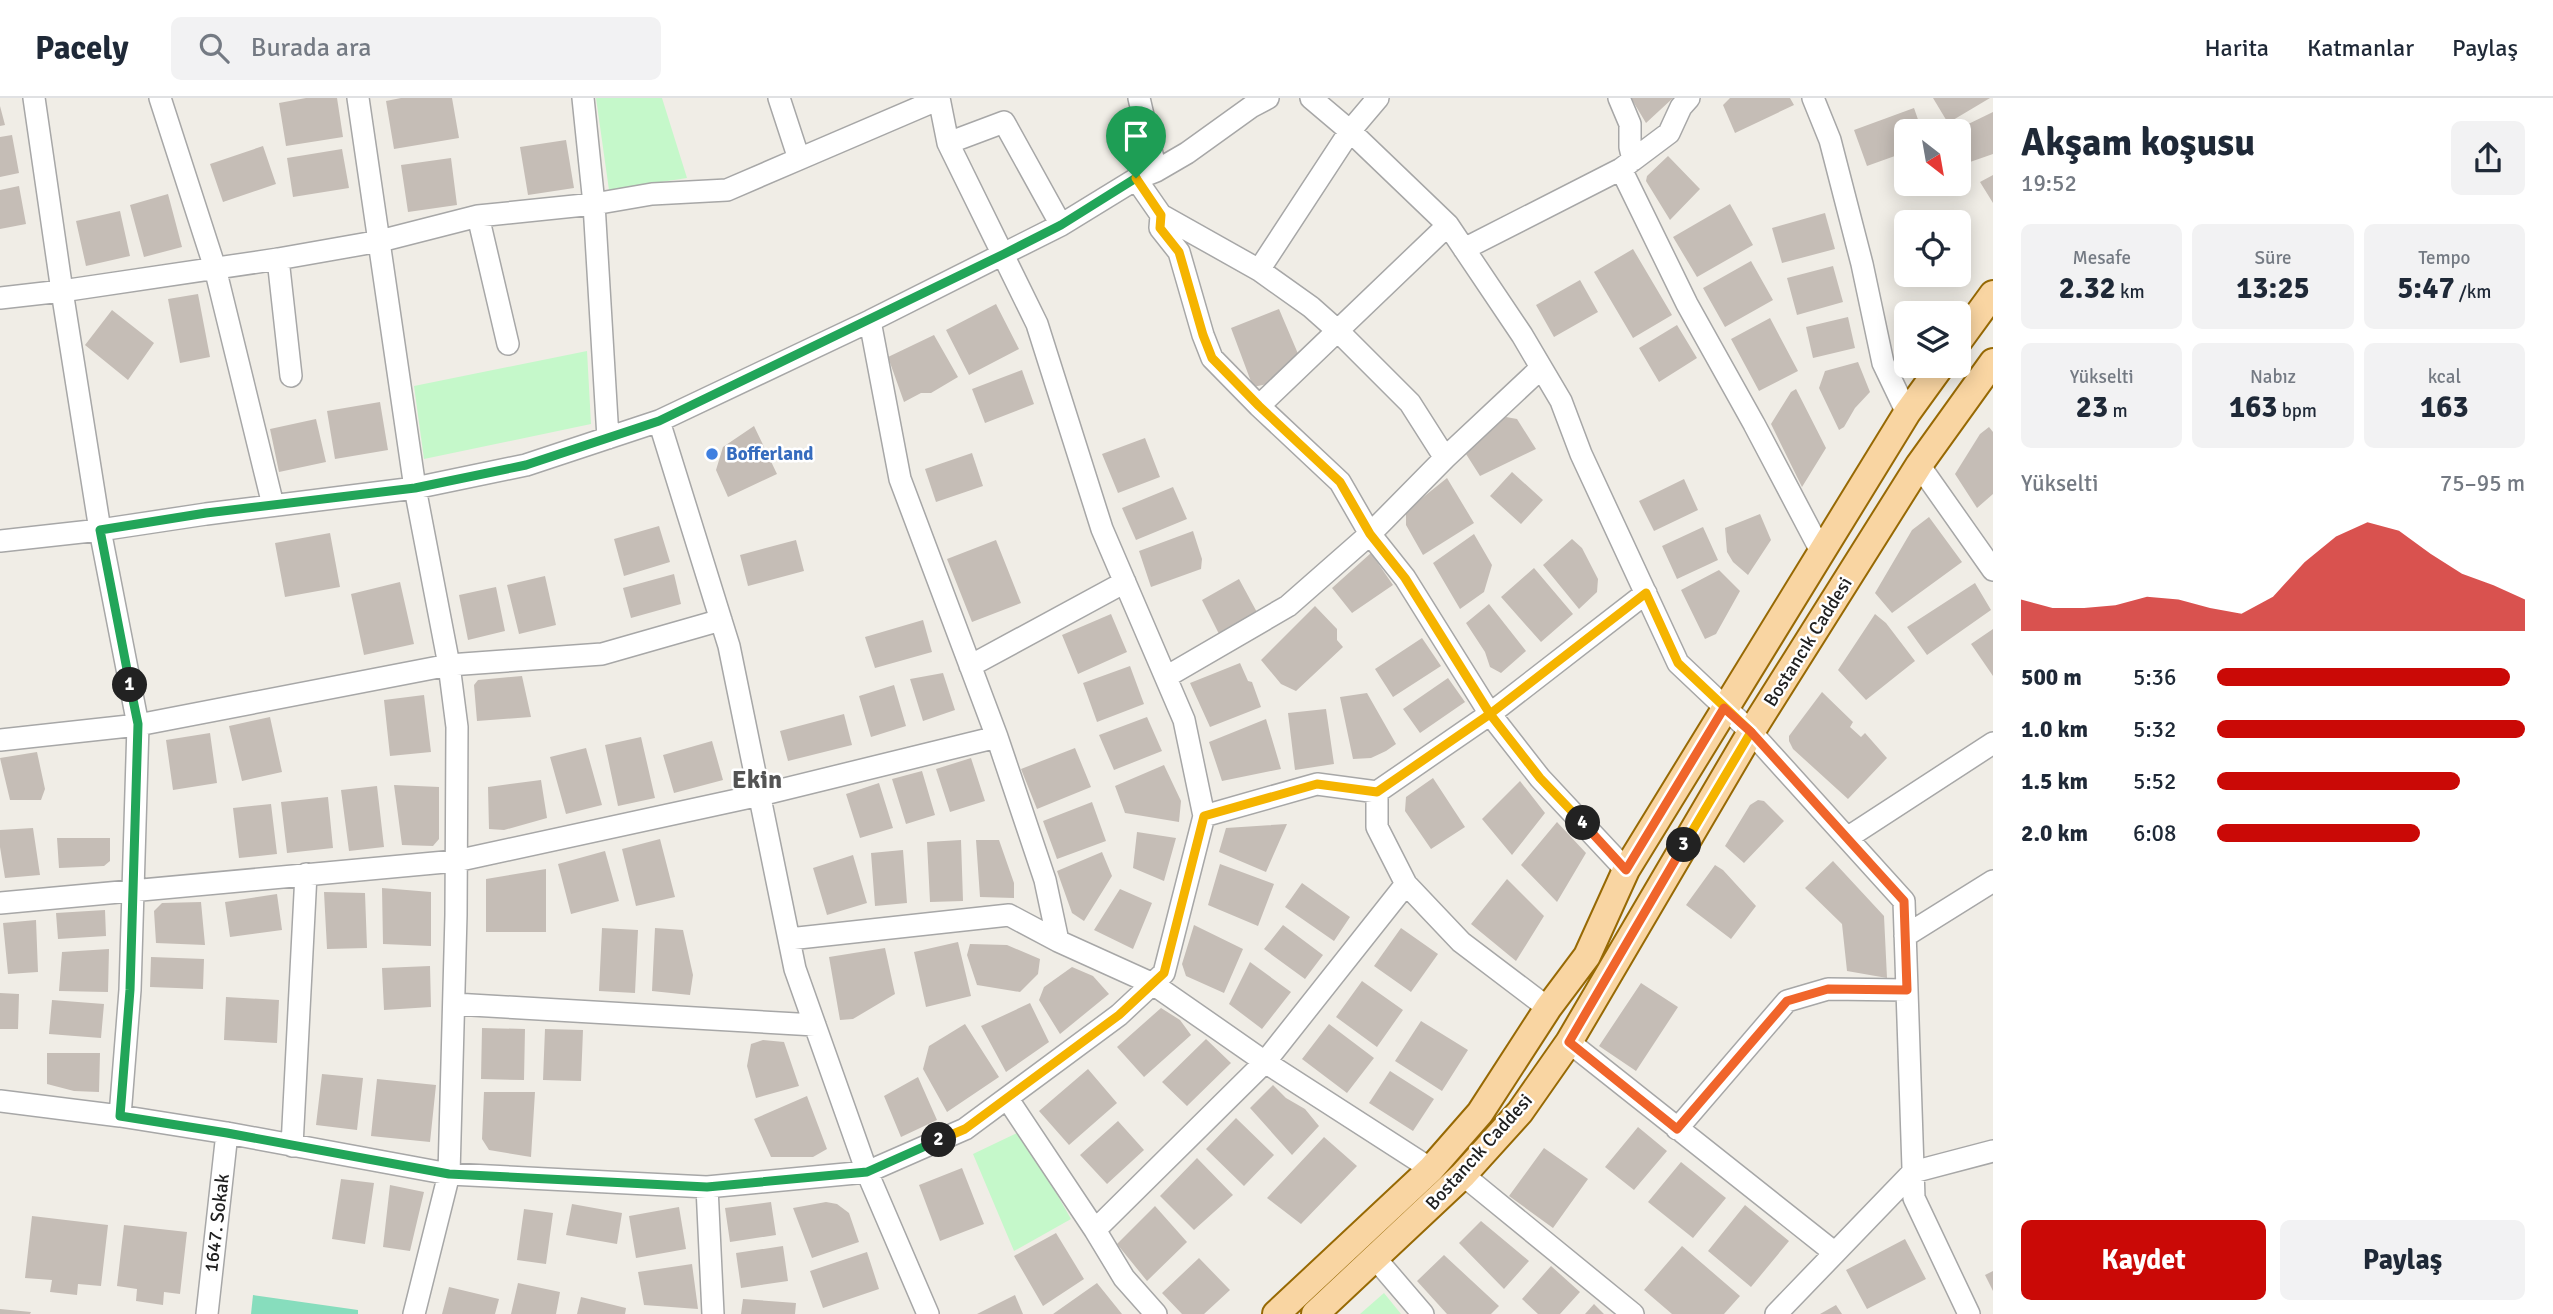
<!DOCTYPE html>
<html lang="tr">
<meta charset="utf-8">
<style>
:root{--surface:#fff;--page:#f2f2f3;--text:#1f2937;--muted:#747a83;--line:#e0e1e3;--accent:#ca0906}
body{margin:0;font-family:Signika,sans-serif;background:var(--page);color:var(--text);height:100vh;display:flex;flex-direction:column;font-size:26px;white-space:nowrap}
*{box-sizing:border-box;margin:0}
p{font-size:23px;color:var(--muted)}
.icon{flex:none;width:38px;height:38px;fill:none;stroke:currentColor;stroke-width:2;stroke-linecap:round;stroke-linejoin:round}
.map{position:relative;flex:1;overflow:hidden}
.drawer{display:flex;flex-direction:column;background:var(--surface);width:560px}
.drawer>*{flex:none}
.needle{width:46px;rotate:149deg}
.tools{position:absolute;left:1894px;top:21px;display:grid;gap:14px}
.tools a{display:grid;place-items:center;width:77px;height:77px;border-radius:10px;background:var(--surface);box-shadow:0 4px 18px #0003;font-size:35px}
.pin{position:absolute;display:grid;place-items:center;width:60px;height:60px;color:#fff;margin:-72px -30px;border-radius:50% 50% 50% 0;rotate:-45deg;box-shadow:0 0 7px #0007}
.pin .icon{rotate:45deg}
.km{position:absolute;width:35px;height:35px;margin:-18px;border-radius:50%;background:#222;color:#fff;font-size:19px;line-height:35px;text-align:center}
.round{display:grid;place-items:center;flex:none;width:74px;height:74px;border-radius:10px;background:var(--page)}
.headline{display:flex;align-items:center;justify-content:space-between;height:119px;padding:0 28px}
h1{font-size:38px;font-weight:700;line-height:52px}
.stats{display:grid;grid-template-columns:repeat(3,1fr);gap:10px;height:119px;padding:7px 28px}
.stats div{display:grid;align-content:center;border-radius:10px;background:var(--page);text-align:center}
.stats b{font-size:30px;font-weight:700}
.stats small{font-size:19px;font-weight:400}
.stats p{font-size:19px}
.chart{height:196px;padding:14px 28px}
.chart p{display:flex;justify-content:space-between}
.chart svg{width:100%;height:126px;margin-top:7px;fill:var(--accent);opacity:.7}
.action{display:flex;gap:14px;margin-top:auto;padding:14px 28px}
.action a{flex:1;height:80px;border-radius:10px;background:var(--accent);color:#fff;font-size:28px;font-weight:700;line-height:80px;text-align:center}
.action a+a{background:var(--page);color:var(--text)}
ul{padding:0 28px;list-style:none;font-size:23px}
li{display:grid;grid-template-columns:112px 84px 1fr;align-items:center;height:52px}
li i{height:18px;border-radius:9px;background:var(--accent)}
header{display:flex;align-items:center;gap:42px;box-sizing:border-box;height:98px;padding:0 35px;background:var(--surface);border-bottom:2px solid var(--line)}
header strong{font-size:33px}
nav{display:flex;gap:38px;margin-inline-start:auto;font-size:24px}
.search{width:490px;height:63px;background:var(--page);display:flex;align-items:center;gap:18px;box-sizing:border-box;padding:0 24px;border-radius:10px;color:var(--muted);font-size:26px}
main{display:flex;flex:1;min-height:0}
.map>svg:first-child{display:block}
</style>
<header>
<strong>Pacely</strong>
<div class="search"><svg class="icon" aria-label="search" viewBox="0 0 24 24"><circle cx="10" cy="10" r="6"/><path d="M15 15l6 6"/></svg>Burada ara</div>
<nav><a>Harita</a><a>Katmanlar</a><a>Paylaş</a></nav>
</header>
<main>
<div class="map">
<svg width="1993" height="1216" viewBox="0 0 1993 1216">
<rect width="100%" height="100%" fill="#f0ede6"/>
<path fill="#c5f8ca" d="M596,0H662L687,80L609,92Z
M587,253L591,326L424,361L414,288Z
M1021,1033L1071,1121L1014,1153L973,1056Z
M1384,1195L1401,1216H1360Z"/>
<path fill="#87ddbd" d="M253,1197L358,1212V1216H251Z"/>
<path fill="#c5bdb6" d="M306,0H337L343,39L286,48L279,5Z
M401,0H452L459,40L394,51L386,3Z
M1631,0H1673L1646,25Z
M1730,0H1790L1794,7L1735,35L1723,7Z
M1933,0H1990L1948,25Z
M0,8L5,27L0,28Z
M1914,10L1922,33H1906V54L1867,68L1854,32Z
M1993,14V56L1970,64L1958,43V31Z
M12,37L19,75L0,79V39Z
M566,42L574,90L528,97L520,49Z
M263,48L276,86L223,104L210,66Z
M342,51L349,90L293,99L287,60Z
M1668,58L1700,91L1670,122L1646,83L1647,78Z
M451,60L457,107L408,114L401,67Z
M1993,77V105L1980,84Z
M19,88L26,126L0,131V92Z
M168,96L182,149L144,159L130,107Z
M1730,106L1753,147L1697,179L1673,139Z
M120,113L130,158L86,168L76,123Z
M1825,115L1835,151L1782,165L1772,130Z
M1633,151L1672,217L1633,240L1594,174Z
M1751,163L1773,202L1725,229L1703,190Z
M1833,168L1843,204L1797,217L1787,180Z
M1580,182L1598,214L1554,239L1536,207Z
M198,196L210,259L180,265L168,201Z
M996,206L1019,251L969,277L946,232Z
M1279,211L1299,258L1272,285L1253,289L1231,230Z
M112,212L154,245L128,282L85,247Z
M1848,219L1855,250L1813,260L1806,229Z
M1770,220L1798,273L1759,293L1731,241Z
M1677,227L1697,260L1659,284L1639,250Z
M934,237L958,279L931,295H921L904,304L888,259Z
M1858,264L1870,294L1855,310L1844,329L1839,332L1819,290L1825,273Z
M1022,272L1034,306L985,325L972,291Z
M1796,291L1826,350L1802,389L1771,326L1791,294Z
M380,304L388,352L335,361L327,313Z
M1506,319L1517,321L1536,351L1480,378L1466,356L1497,324Z
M316,321L326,364L279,374L270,331Z
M754,328L777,376L728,399L716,372L723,349Z
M1989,329L1993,334V396L1977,410L1955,376L1980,336Z
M1145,340L1160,379L1118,395L1102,356Z
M972,355L983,388L936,404L925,371Z
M1512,374L1543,402L1521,426L1490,398Z
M1447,380L1474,425L1423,457L1406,427V413Z
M1684,381L1698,412L1654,433L1639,403Z
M1173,389L1187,421L1136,442L1122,410Z
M1760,416L1771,442L1748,477L1733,464L1727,454L1725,430Z
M1929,419L1962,464L1892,515L1875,495L1912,432Z
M659,428L670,464L624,478L614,441Z
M1703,429L1718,462L1677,481L1662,448Z
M1193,433L1202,461L1201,471L1151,489L1139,453Z
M330,435L340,489L285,499L275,445Z
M1474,436L1492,467L1484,494L1460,511L1433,465Z
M1572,441L1582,450L1598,481L1597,494L1579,511L1543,467Z
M796,442L804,473L748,488L740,457Z
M996,442L1021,505L972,524L947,461Z
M1371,455L1393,487L1352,515L1332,490Z
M1534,470L1573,516L1541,544L1501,499Z
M1719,472L1740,493L1716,536L1705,541L1681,492Z
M674,476L681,506L631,520L623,490Z
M545,478L556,527L519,536L507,487Z
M1239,481L1259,518L1220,538L1202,502Z
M400,484L414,546L364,557L351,496Z
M1975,485L1991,512L1927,557L1907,529Z
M496,489L505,533L468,542L459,497Z
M1489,506L1526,553L1501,575L1490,569L1485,554L1466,525Z
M1315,508L1337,531V542L1343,549L1296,593L1281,586L1261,562Z
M1111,516L1127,554L1078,576L1062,537Z
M1875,516L1886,525L1915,563L1866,602L1838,572Z
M923,522L932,554L875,570L865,539Z
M1993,531V578L1971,546Z
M1422,540L1441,568L1393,599L1375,571Z
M1240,565L1248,583L1252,584L1261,609L1210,629L1190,585Z
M1130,568L1144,606L1097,624L1083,585Z
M943,575L955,612L923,623L910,581Z
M522,578L531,619L477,623L474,587L478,582Z
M1448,580L1465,604L1420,635L1403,611Z
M894,587L906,628L871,639L859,598Z
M1822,594L1853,624L1850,629L1861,639L1865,635L1887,660L1848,701L1793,651L1789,643V638Z
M1367,595L1396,646L1386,653L1371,660L1353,661L1340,599Z
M424,597L431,654L390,658L384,602Z
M1326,611L1334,666L1295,672L1288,615Z
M844,616L852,647L788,663L780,633Z
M270,619L282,674L242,683L229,628Z
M1147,619L1162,653L1114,672L1099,637Z
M1266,621L1281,671L1222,683L1209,644Z
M210,635L217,685L173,692L166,642Z
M641,639L655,700L618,708L605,647Z
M712,643L723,682L674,695L663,657Z
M586,650L602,707L566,716L550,659Z
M1075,650L1091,689L1037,711L1021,671Z
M37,654L45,691L41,702H10L0,660Z
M971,660L985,703L950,714L936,671Z
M1164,667L1181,703L1179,724L1125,715L1115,688Z
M922,673L935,717L906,726L892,681Z
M1433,680L1465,729L1431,751L1405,713L1406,699Z
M541,682L547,720L504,732L489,731L488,689Z
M1520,683L1545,715L1512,757L1482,721Z
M879,685L893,730L860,740L846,696Z
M394,687L439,689V741L433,748L402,747Z
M377,688L384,749L349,753L341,692Z
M328,699L333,750L287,755L281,704Z
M1758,702L1764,703L1784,723L1744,765L1725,748L1750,707Z
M1092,704L1106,743L1057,761L1043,723Z
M271,706L277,756L239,760L233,710Z
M1557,724L1586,755L1557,804L1521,767Z
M1287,726L1266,774L1219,754L1226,730Z
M33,730L40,777L5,780L0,749V732Z
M1137,734L1176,740L1164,783L1133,770Z
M57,740H110V763L104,768L59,770Z
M660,741L675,799L636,808L622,751Z
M961,742L963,803L930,804L927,744Z
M976,742H999L1014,785V800L980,799Z
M903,752L907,805L875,808L871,755Z
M605,753L619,803L571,816L558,766Z
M1102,754L1112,778L1084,823L1072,815L1057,773Z
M853,757L867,805L827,817L813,770Z
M1833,763L1884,818L1887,880L1847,873L1842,826L1805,790Z
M1220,766L1274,786L1258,828L1208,807Z
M1715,767L1723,772L1756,808L1731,841L1686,807Z
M546,771V834H486V781Z
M1507,781L1544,818L1516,863L1471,826Z
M1302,785L1350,819L1334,843L1285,809Z
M382,790L431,794V848L383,846Z
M1120,791L1152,805L1133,851L1094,832Z
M324,794L365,795L367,850L327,851Z
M277,796L282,832L230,839L225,804Z
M201,804L205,847L156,845L154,813L162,805Z
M105,812L106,838L58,841L56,815Z
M36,822L38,874L8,876L3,825Z
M1194,827L1243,851L1224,895L1186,878L1182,866Z
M1283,827L1323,857L1305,881L1264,851Z
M602,830L638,832L635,895L599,893Z
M655,830L683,832L693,877L690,897L652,893Z
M1401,830L1438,856L1411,894L1374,868Z
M958,844L971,898L926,909L914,854Z
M970,846L1007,847L1040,861L1038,876L1020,894L977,887L967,857Z
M885,850L895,896L853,921L840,922L829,859Z
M109,851L108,894L59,893L62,854Z
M151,859L204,861L203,891L150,889Z
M1250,864L1291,894L1262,931L1229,906Z
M430,868L431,909L384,912L382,870Z
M1072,869L1093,878L1109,896L1060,936L1039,902L1044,889Z
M1362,883L1403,912L1377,949L1336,919Z
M1641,885L1678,909L1636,973L1599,948Z
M0,895L19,896L18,931H0Z
M226,899L279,902L277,945L224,942Z
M52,902L104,906L101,940L49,936Z
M1030,905L1049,944L1006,974L981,928Z
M1161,910L1180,922L1191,937L1144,979L1117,949Z
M1421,923L1468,952L1442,993L1395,963Z
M965,926L999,979L947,1014L923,971L929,948Z
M1329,926L1374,960L1347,995L1302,961Z
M482,930L525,931L524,982L481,981Z
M545,931L583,932L581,983L543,982Z
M1206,941L1231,965L1187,1008L1162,984Z
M763,942L784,944L799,988L756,1000L747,968L751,946Z
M47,955H100L99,994L74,993L47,986Z
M1088,971L1117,1005L1069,1047L1039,1013Z
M1390,973L1434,1001L1413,1033L1369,1005Z
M322,976L363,980L357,1032L316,1027Z
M918,979L937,1022L901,1039L884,998Z
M377,981L436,987L430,1044L371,1038Z
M1273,987L1286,1000L1305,1011L1319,1028L1292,1057L1250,1010Z
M484,994H535L531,1059L489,1052L482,1041Z
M807,998L827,1051L813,1059H771L754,1021Z
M1236,1020L1274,1057L1244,1088L1206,1051Z
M1118,1023L1144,1052L1107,1086L1080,1057Z
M1638,1029L1667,1053L1634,1092L1605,1069Z
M1324,1039L1357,1068L1301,1126L1267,1100Z
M1544,1050L1588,1081L1553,1130L1509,1098Z
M1197,1060L1233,1097L1194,1132L1160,1098Z
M1681,1064L1726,1100L1693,1140L1648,1104Z
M962,1070L984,1126L940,1143L919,1087Z
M341,1081L374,1085L365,1146L332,1141Z
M390,1087L424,1094L410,1153L383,1149Z
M771,1104L776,1137L730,1144L725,1110Z
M826,1104L837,1106L849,1115L859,1144L812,1160L793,1110Z
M572,1106L622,1115L617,1146L566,1137Z
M1745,1107L1789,1143L1751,1189L1708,1153Z
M1155,1108L1187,1144L1147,1183L1117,1146Z
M679,1109L686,1151L636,1160L629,1118Z
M524,1111L553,1115L546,1166L517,1162Z
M32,1118L108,1127L101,1188L78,1186L77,1197L50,1194L52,1182L25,1180Z
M1481,1123L1529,1163L1504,1191L1459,1145Z
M124,1127L187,1134L180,1196L164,1194L163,1207L136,1203L137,1191L117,1188Z
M1056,1135L1084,1181L1043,1208L1014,1158Z
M1905,1141L1926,1181L1867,1211L1846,1172Z
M783,1148L788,1183L741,1190L736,1155Z
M1682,1148L1740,1198L1724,1216H1672L1644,1192Z
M867,1154L879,1191L823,1210L810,1173Z
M1444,1157L1499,1208L1491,1216H1447L1417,1183Z
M1199,1160L1230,1192L1204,1216H1182L1162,1195Z
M692,1166L698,1211L644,1207L638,1174Z
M1551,1168L1580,1194L1560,1216H1538L1522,1201Z
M1993,1173V1193L1985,1177Z
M518,1185L560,1194L556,1216H511Z
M1097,1185L1122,1216H1053Z
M449,1189L499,1201L495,1216H442Z
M1015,1197L1023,1216H977Z
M581,1199L626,1210L625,1216H577Z
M743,1201L796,1205L795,1216H741Z
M1594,1206L1604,1216H1585Z
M1836,1207L1842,1216H1820Z
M0,1211L31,1214L30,1216H0Z"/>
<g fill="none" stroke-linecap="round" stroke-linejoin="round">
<defs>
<path id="minor" d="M34,0L62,193L100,432L138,627L130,892L120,1018
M160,0L215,170L273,407
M358,0L415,390L449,567L457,629L456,817L449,1076L414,1216
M583,0L594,106L608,340
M779,0L799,61L939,1
M1139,0L1156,73
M1311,0L1350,33L1448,127L1522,237L1561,303L1581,356L1678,565L1751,634L1904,803L1914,1100L1969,1216
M1619,0L1630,26V49L1633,62
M1813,0L1830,42L1862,166L1883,265L1907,315
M948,45L1004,24L1061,127
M1621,71L1687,206L1754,326L1822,455
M1136,81L1161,117L1259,172L1311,209L1338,233L1410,305L1445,360
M1161,117L1160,130L1179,154L1203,237L1212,260L1259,308L1340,384L1370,436L1405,480L1490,616L1540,680L1626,772
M478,118L508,246
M1464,151L1621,71L1669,35L1681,9L1689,0
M278,161L291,278
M1259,172L1350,33L1378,0
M0,200L62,193L278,161L380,143L478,118L594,106L652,96L727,92L799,61
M870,223L900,381L997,639L1045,782L1058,843
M1259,308L1448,127
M659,323L729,548L795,871L867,1074L928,1216
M1919,367L1993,472
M0,443L100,432L206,416L415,390L526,367L659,323L870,223L1061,127L1136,81L1156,73L1187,55L1251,9L1268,0
M970,568L1125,484
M1166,579L1288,508L1370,436L1445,360L1541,270
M0,642L138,627L449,567L602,556L721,522
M1377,694V729L1406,786L1461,844L1548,910
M1204,718L1317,686L1377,694L1490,616L1646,495
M1847,740L1993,645
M0,805L456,763L760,697L997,639
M1905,838L1993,783
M789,841L1009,817L1058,843L1153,886L1265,964L1431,1071
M454,906L815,927
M1569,944L1835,1155
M1007,1000L1095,1132L1124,1180L1156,1216
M0,1003L120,1018L227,1035L449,1076L707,1089L867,1074L965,1031L1119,917L1164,875L1204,718L1184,622L1102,431L1037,226L948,45L939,0
M1677,1031L1787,903L1828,891L1907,892
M292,1048L306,776
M1463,1077L1633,1216
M707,1089L713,1216
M1095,1132L1265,964L1406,786
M1375,1160L1423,1216
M207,1216L227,1035
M1776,1216L1913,1074L1993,1053"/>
<path id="major" d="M1958,244L1993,196
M1276,1216L1431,1071L1480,1015L1548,910L1587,858L1626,772L1907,315L1941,268
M1315,1216L1463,1077L1520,1014L1569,944L1751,634L1919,367L1993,264"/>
</defs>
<use href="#minor" stroke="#a7a7a7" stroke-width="24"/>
<use href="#major" stroke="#976904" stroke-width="30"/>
<use href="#minor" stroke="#fff" stroke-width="21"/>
<use href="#major" stroke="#f9d5a2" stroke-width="26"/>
</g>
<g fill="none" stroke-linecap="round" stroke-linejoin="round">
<defs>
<path id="split-1" d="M130,587L100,432L206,415L415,390L526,367L659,323L1004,156L1061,127L1136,80"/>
<path id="split-2" d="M130,587L138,626L130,892L120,1018L227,1035L449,1076L707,1089L867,1074L939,1042"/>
<path id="split-3" d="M939,1042L965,1031L1119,917L1164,875L1204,718L1317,686L1377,694L1490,616L1646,495L1678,565L1751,634L1684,747"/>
<path id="split-4" d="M1583,725L1626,772L1724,610L1751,634L1904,803L1907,892L1828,891L1787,903L1677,1031L1569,944L1684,747"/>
<path id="split-5" d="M1136,80L1161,117L1160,130L1179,154L1203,237L1212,260L1259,308L1340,384L1370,436L1405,480L1490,616L1540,680L1583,725"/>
</defs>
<use href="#split-1" stroke="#fff" stroke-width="14"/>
<use href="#split-2" stroke="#fff" stroke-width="14"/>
<use href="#split-3" stroke="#fff" stroke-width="14"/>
<use href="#split-4" stroke="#fff" stroke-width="14"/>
<use href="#split-5" stroke="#fff" stroke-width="14"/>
<use href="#split-1" stroke="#22a559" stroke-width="9"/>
<use href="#split-2" stroke="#22a559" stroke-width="9"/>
<use href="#split-3" stroke="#f5b400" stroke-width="9"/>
<use href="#split-4" stroke="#f0652b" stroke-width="9"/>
<use href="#split-5" stroke="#f5b400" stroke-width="9"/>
</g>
<circle fill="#3f7fe0" stroke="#fff" stroke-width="2.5" cx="712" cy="356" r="7"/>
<g text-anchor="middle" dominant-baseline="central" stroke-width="5" stroke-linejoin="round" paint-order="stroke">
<g font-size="19" font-weight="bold" fill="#366cbe" stroke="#fff" text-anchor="start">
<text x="726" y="356">Bofferland</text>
</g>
<g font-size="19" fill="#202020" stroke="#fff">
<text transform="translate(1808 544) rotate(-58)">Bostancık Caddesi</text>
<text transform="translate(1479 1054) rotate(-48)">Bostancık Caddesi</text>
<text transform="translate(217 1125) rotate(-83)">1647. Sokak</text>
</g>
<g font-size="26" font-weight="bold" fill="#535353" stroke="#fff">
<text x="757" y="682">Ekin</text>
</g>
</g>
</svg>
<div class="tools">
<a><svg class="needle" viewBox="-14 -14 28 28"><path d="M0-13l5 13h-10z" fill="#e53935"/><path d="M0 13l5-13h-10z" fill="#747a83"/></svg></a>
<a><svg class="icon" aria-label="locate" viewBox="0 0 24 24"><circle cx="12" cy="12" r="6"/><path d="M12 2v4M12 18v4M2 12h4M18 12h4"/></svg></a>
<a><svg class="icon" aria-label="layers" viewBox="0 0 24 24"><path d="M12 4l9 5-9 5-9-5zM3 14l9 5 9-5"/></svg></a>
</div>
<div class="pin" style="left:1136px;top:80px;background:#1e9e55"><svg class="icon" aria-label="arrive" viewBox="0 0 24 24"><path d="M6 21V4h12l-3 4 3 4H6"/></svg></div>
<b class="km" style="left:130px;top:587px">1</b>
<b class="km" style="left:939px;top:1042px">2</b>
<b class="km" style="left:1684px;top:747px">3</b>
<b class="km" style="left:1583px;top:725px">4</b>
</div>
<section class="drawer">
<div class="headline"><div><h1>Akşam koşusu</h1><p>19:52</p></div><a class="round"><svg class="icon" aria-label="share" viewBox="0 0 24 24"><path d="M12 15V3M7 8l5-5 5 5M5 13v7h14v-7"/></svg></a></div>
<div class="stats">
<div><p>Mesafe</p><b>2.32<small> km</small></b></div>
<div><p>Süre</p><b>13:25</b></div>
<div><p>Tempo</p><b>5:47<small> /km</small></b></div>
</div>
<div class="stats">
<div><p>Yükselti</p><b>23<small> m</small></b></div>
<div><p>Nabız</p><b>163<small> bpm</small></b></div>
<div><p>kcal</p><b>163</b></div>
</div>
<div class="chart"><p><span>Yükselti</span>75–95 m</p>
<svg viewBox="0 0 160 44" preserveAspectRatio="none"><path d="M0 44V33L10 36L20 36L30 35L40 32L50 33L60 36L70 38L80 32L90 20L100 11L110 6L120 9L130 17L140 24L150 28L160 33V44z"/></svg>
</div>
<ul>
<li><b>500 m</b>5:36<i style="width:95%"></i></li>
<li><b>1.0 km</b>5:32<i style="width:100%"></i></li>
<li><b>1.5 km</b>5:52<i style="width:79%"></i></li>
<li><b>2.0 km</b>6:08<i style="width:66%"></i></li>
</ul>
<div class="action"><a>Kaydet</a><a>Paylaş</a></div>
</section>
</main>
